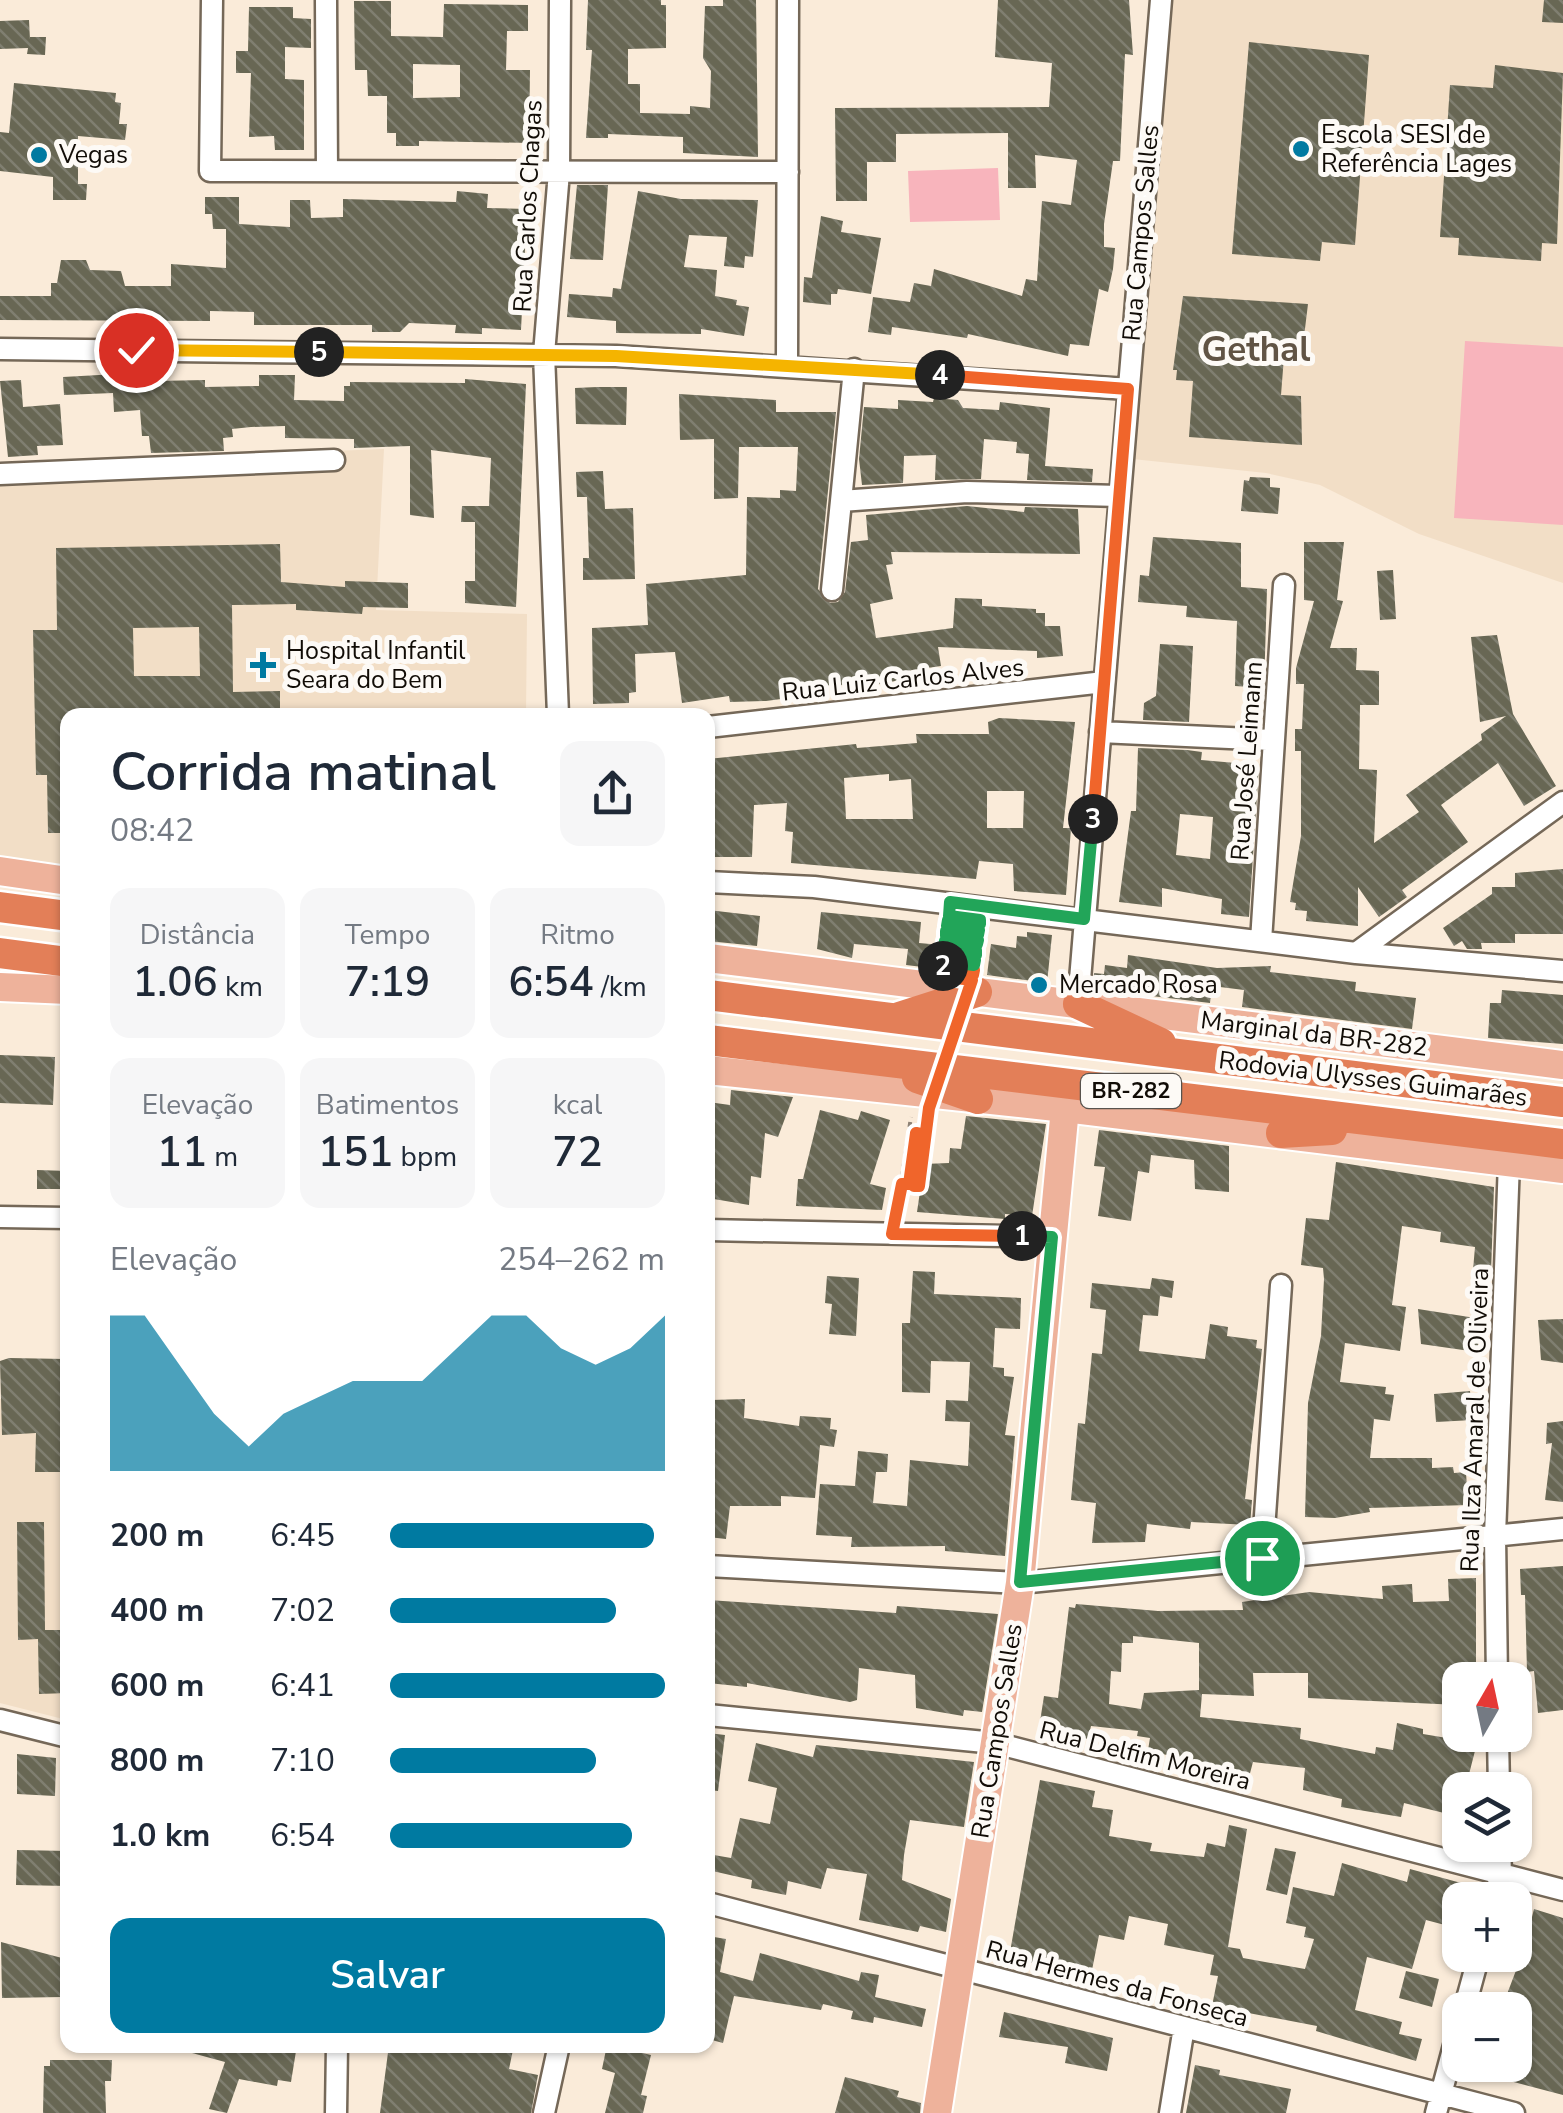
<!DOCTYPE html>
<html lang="pt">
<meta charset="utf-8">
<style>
:root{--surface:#fff;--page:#f6f6f7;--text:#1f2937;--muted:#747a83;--accent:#007aa1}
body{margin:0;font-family:"Nunito Sans",sans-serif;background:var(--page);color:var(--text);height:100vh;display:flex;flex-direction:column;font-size:38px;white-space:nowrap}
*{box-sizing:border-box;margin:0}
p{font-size:32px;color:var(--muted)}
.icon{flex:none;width:55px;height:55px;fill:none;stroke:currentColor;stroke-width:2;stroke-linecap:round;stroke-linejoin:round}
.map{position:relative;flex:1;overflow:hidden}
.side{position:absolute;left:60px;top:708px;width:655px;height:1345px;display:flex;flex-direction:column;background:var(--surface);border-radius:20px;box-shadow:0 2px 8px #0004}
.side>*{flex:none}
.needle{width:65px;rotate:9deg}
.controls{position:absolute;left:1442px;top:1662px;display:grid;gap:20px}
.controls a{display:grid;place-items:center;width:90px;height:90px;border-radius:20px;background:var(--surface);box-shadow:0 2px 8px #0004;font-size:50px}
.pin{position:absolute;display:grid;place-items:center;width:85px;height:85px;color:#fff;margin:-42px;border:5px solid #fff;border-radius:50%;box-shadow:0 2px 10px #0007}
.km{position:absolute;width:50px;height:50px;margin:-25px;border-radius:50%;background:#222;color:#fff;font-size:28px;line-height:50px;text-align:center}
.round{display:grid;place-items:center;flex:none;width:105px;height:105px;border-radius:20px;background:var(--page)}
.overview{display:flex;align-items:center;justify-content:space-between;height:170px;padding:0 50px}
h1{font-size:55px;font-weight:600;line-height:75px}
.metrics{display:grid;grid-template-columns:repeat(3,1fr);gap:15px;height:170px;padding:10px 50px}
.metrics div{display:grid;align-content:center;border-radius:20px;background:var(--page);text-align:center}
.metrics b{font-size:42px;font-weight:600}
.metrics small{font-size:28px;font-weight:400}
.metrics p{font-size:28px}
.chart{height:280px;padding:20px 50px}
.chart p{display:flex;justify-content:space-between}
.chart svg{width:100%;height:180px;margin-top:10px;fill:var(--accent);opacity:.7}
.button{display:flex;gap:20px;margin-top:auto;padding:20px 50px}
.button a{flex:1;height:115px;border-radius:20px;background:var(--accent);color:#fff;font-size:40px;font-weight:600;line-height:115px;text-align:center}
ul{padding:0 50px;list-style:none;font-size:32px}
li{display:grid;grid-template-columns:160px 120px 1fr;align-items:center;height:75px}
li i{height:25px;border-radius:12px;background:var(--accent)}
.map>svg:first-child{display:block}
</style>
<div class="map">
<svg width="1563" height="2113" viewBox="0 0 1563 2113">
<defs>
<pattern id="building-back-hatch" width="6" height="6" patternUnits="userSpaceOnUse" patternTransform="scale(2.5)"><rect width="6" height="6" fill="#686754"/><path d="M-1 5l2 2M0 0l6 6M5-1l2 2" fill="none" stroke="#807f71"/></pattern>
</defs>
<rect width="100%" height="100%" fill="#faebd9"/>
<path fill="#f2dec6" d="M1161,0H1563V583L1419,534L1320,485L1266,473L1123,458Z
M384,449L376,610L527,614L526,715H68L67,874L0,866V464Z
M0,1399L67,1400V1720L0,1703Z"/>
<path fill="#f8b4bc" d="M998,168L1000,220L910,222L908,171Z
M1465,341L1563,347V525L1454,518Z"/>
<path fill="url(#building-back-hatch)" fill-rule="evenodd" d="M588,0H661V5H666V48L628,49V84H640V113L690,114V106L710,108L711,71L703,58L705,6H723V0H756L758,157L683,153V137L608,134V138H586L592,50H586Z
M998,0H1129L1133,55L1125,54L1120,161H1113L1104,224V247L1115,248L1113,269L1108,292L1099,289L1089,346L1070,344L1068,356L968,334L967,338L892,327L891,335L868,332L873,297L910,302L914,283L931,286L934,269L1022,296L1026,279L1037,281L1042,201L1071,205L1077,160L1035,155L1036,188H1008V133L896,134V162H867V201H836L835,108L1049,107L1052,63L995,57Z
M1544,0H1563V23L1542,22Z
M354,1H391V36L443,37L444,4L528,5V31H507L506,70H530L529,143L419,141V146H396V133H387V96H368L367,70H355ZM413,64L460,65V97L413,98Z
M249,7H293V18L311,19V48L285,47V79L304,80V150H275L274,136L249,137L251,73H236V51H248Z
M29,20L30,40V37H46L45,55L27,54L28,48L0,49V21Z
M1249,42L1369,55L1355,245L1322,242L1320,261L1232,254Z
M1495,65L1563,73L1557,244L1542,243L1541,261L1458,255L1459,238L1440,237L1450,85L1493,88Z
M14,83L116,93L115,102L121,103L119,124H127L125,140L78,136V184H87L86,200H53V177L0,171V132L9,133Z
M577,185H608L603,260L570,259Z
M457,191L488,194L487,208L527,209L521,330L482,328V334L455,333L456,325L409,323L400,332H372V325H254V312L210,311V321L0,320V296H51V283H57L61,260H86L90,270L121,271L125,286H171V264L226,268V229H213L212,214H205V197H239V224L290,227V200H310L311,218L343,217V199L456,202Z
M638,191L681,199L758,200L753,257L745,256L744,268L724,266L727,237L689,235L684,267L717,270L715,296L737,300L736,305L749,307L744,336L701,329V334L616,333V321L567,317L569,294L612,297L613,288L621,289Z
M821,216L843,221L841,232L881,238L871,294L838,289L837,294H831V305L803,302L804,277L812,278Z
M1183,296L1308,304L1303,345L1285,344L1281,395L1301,396L1302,445L1189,437L1193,381L1176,380L1177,370H1173Z
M135,373V379L158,377V381L205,380V387L259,386V375H295L294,400L344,401V386H350V382L465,383V379L526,384L516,607L465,603V581H475V522H461L462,506H489L491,458L431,450L434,518L410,515V446L354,448V439L285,438V426L251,427L232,429L233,437L223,438L224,451L151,453L149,436H142L140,410L114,412L113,393L64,395L63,377Z
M21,380L23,407L60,404L63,445L37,446L38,455L8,457L0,381Z
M597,387H627L626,425L576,424L575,388Z
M679,394L776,400V412H836L818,589L830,603L838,602L845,592L851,542L868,540L866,515L967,506L1024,512L1025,507L1078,509L1080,554L891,552L893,564L886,565L893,599L870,604L876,638L953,628L955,598L982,599V606L1036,609V613H1045V626H1060L1063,656L1037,658V651L938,647L941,666L907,671L908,678L882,684L810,686L811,695L766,701L730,702L729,696L682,703L675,652L635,654L636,692L629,693V703L593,704L592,628L648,625L646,584L746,575L747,497L780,498V490L796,491L798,447H739L738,498L714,499V439L680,440Z
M934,398L958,400L963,408L999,410L1000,402L1050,408L1045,466L1093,469L1092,482L1027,480L1029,454L1016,453L1017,442L984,439L981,479L935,480L936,455L904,456L903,483L862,485L859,459L864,407L898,409V400L933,402Z
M603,471L605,509L633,508L635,579L583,580V558H589L587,497H577L576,472Z
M1250,477L1270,478V487L1280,488L1278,514L1241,511L1244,480L1249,481Z
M1153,537L1241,543V587L1267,589L1264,688L1235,686L1237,621L1186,617L1187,606L1138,602L1140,575L1149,576Z
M1304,542H1344L1337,600L1343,601L1330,648H1357L1356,670L1379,671V705H1360L1359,769L1377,770L1374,843L1419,812L1406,795L1482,740L1481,734L1506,716L1480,722L1471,637L1497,635L1513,714L1556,786L1524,806L1498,763L1441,805L1468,842L1402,890L1407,897L1379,917L1358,887V926L1306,921L1307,911L1295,910L1296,903L1290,902L1301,836V751H1295V729H1302L1304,684H1296V668L1314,601L1304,600Z
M280,544L281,582L345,587V581L408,583V608L363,607L362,614L296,610V604L232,605L233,692L280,691V715H68V833H48L47,775H36L33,630H57L56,548ZM199,627L200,676H134L133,628Z
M1393,570L1396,619L1380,620L1377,571Z
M1160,644L1193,646L1189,722L1143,720L1144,703L1156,696Z
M999,718L1075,722L1063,828H1071L1066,895L1014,891L1013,864L979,861L976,879L791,863L793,832L785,831L787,803L754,805L752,857H708V759L856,744L857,748L917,743L916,734H989L988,722ZM889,774V781L911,779L913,819H846L844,778ZM987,791H1024L1023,828H987Z
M1138,748L1187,750L1202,752L1201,760L1259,765L1249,917L1221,914L1222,899L1162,888V907L1119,902L1131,811H1136ZM1180,814L1213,817L1210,859L1176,855Z
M1563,869V934H1515V943H1481L1482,949H1467L1462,941L1454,946L1443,928L1492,894V887H1515V873Z
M708,910L760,916L757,946L708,941Z
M821,912L921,922L919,943L942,945L939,969L906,965L908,949L854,944L852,958L817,949Z
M1027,932L1052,935L1047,983L987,975L991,944L1016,948L1017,936L1027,937Z
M1128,955L1217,968L1271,966L1270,972L1356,982L1355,991L1416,998L1412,1029L1242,1007L1244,990L1212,986L1210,1003L1093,989L1094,973L1104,974L1105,965L1127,968Z
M1502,990L1563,995V1044L1488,1038L1490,1003H1501Z
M0,1055L55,1057L53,1105L0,1103Z
M731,1090L793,1097L778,1137L765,1133L761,1178L751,1176L749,1205L708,1198V1102L730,1105Z
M820,1110L858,1120L861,1111L890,1120L870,1184L886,1188L882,1210L796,1206L798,1179H803Z
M966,1116L1046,1124L1032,1216L1005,1214V1219L917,1212L924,1164L949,1163L950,1148L961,1149Z
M1099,1130L1229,1146V1192L1195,1189L1194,1160L1151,1155L1149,1173L1138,1171L1131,1221L1098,1216L1105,1167L1094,1166Z
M1336,1162L1494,1187L1491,1272L1473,1270L1475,1247L1440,1242L1441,1232L1402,1226L1392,1305L1406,1307L1400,1351L1345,1343L1340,1382L1386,1387L1385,1394L1394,1395L1390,1421L1374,1419L1370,1458H1432V1468L1453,1467L1454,1473L1466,1472L1468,1505L1369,1508L1370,1512L1335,1518L1305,1517L1308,1403L1321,1336L1324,1279L1323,1268L1301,1265L1306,1218L1329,1220Z
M37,1170L68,1171V1189H37Z
M913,1271L935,1272L934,1294L1021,1298L1020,1329L995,1328L993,1367L1004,1368V1376L1014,1377L1005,1435L1015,1436L1005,1556L945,1551V1546L851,1547L852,1537L816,1535L820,1484L855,1486L858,1451L888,1454L887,1472H876L873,1503L907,1506L910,1460L968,1466L970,1422L945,1421L946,1400L968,1401L970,1362L931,1361L930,1393L902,1392V1323H910Z
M827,1276L859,1278L856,1336L829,1334L832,1304L825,1303Z
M1152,1278L1174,1281L1172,1298L1160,1296L1158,1316L1143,1315L1139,1351L1205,1359L1210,1324L1228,1327L1227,1336L1257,1340L1256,1348L1262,1349L1245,1499L1252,1500L1250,1525L1191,1522L1190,1529L1147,1524L1145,1542L1092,1543L1096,1503L1071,1500L1078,1423L1085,1424L1092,1353L1102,1354L1106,1310L1090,1308L1092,1283L1150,1289Z
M1418,1309L1482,1319L1477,1352L1421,1344Z
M1563,1319V1363L1541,1360L1538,1320Z
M9,1358L66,1359L68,1472H35L36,1433L2,1435L0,1361Z
M1470,1391L1473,1420L1436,1422L1434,1394Z
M745,1399L744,1418L799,1426L800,1416L831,1418L830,1429L837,1430L834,1447L820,1445L815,1498L781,1496V1506H730L726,1539L708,1537L711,1400Z
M1563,1421V1502L1545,1500L1552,1443L1546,1444L1547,1423Z
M17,1522H44L45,1630H67L68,1693L39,1694L38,1639L18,1640Z
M1563,1566V1710L1538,1713L1534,1671L1527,1672L1525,1595H1521L1520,1569Z
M1476,1578V1680H1460L1459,1705L1308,1698V1673H1253L1254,1696L1202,1694L1200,1717L1301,1728L1300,1739L1375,1754L1376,1747L1393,1750L1397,1723L1423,1729V1734L1477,1743L1465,1790H1460V1817L1404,1803L1401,1817L1341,1807L1342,1799L1303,1790L1305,1768L1253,1762L1249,1777L1148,1750L1150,1738L1137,1736L1138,1731L1091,1726L1088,1739L1039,1728L1044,1696L1058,1698L1069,1607L1075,1608L1076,1604L1158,1611L1243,1610L1242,1602L1309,1592L1383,1599L1382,1586L1412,1584L1413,1602L1449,1601L1448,1579ZM1133,1636L1199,1643V1690L1144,1693L1141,1709L1109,1704L1111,1671L1121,1672L1122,1643H1133Z
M708,1600L896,1613L897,1606L998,1614L982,1712L964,1710L963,1716L916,1708L915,1675L859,1668L857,1700L850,1702L747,1683V1687L708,1683Z
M708,1733L725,1735L718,1791L708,1790Z
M756,1743L813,1757L816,1745L974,1762L964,1827L910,1820L904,1855L902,1880L951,1899L946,1932L920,1926L918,1932L859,1920L867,1874L827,1868L821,1889L788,1881L786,1895L751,1888L752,1880L708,1870V1854L731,1858L740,1818L770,1824L777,1788L748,1781Z
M17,1754L56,1758L55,1796L17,1794Z
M1040,1780L1095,1791L1092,1807L1113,1810L1109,1836L1152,1843L1150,1851L1204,1857L1207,1843L1225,1847L1229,1825L1247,1829L1228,1947L1240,1949L1243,1958L1305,1969L1314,1939L1304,1937L1306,1927L1286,1923L1293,1887L1334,1896L1342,1863L1407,1882L1410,1869L1472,1886L1468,1900H1460V1929L1426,1920L1412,1969L1367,1957L1355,2010L1402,2022L1399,2034L1422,2039L1416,2061L1316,2031L1317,2026L1212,2006L1218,1976L1210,1975L1214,1955L1164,1945L1168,1924L1129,1916L1124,1940L1099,1935L1091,1975L1009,1958Z
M1275,1848L1296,1852L1287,1895L1266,1890Z
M17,1850L68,1851V1886L16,1885Z
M1534,1909L1563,1918V2095L1472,2071V2065H1515V2010H1501L1526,1944L1517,1941L1522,1923L1530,1925Z
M708,1936L726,1939L720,1972L753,1981L760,1953L859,1981L861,1972L879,1975L875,1997L926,2009L922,2027L874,2017L873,2023L851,2019L853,2011L823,2004L821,2010L734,1996L723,2043L708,2039Z
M1,1942L62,1958L63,1997L2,1998Z
M1406,1971L1439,1979L1432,2007L1399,1998Z
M1004,2012L1113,2038L1107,2071L1065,2063L1068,2047L999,2037Z
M182,2045H297L291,2082L278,2080L277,2086L239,2079L227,2113L209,2109L225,2062L181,2050Z
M389,2045L434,2052L436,2045H514L509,2069L538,2075L531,2113H380Z
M607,2045L651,2055L641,2095L647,2096L643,2113H605L615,2073L602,2069Z
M50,2060H112L111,2081H105L106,2113H43L44,2066H50Z
M1195,2065L1220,2070L1219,2075L1291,2089L1286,2113H1186Z
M845,2077L899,2091L897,2097L921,2103L920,2113H835Z"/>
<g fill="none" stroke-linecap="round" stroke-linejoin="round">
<defs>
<path id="minor" d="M212,0L210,171L788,172
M326,0L327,171
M0,349L616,356L1128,389
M787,364L788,0
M854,369L841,501L967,492L1119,496
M0,474L334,460
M832,590L841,501
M558,715L544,354L559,172L560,0
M708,727L1104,682
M1100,732L1274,740
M708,882L814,887L1356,953L1563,971
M1261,941L1284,585
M1356,953L1563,802
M1078,1004L1161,0
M0,1217L68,1218
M708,1230L1053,1237
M1262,1559L1281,1285
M708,1566L1020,1583L1563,1529
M1497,1680L1495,1536L1509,1162
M708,1715L995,1743L1563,1890
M0,1720L68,1737
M1498,1735L1499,1790
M1493,1900L1501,1874L1500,1845
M708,1903L1514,2113
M1464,2010L1479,1955
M336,2113L337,2045
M544,2113L559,2045
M1170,2113L1184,2027
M1436,2113L1460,2023"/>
<path id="major" d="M0,871L68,881
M708,958L1563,1065
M0,987L68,990
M708,1070L1065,1108L1563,1169
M937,2113L1020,1583L1065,1108"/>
<path id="highway" d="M0,907L68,916
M0,953L68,962
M708,995L1563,1102
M1078,1004L1161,1043
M899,1017L977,992
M708,1040L1563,1144
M917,1078L978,1099
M1281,1133L1332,1130"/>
</defs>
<use href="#minor" stroke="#756858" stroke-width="25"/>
<use href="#major" stroke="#fff" stroke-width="32"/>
<use href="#highway" stroke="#fff" stroke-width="35"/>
<path stroke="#8d8276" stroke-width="4" stroke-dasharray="5 5" stroke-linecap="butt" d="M942,963L974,965L975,960L943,956L944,951L976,955V950L944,946L945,941L977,945L978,940L946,935L947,931L978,935L975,929
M902,1184H909L916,1133L921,1134L914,1186L919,1187L928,1117
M896,1216L911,1117"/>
<use href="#minor" stroke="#fff" stroke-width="20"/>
<use href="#major" stroke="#eeb29b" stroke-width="28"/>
<use href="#highway" stroke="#e37f58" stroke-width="30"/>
<path stroke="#8d8276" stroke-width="4" stroke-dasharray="5 5" stroke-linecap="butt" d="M929,1108L972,980"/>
</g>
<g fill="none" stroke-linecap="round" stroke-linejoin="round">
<defs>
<path id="split-1" d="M1022,1236L1052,1237L1020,1582L1262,1558"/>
<path id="split-2" d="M943,966L974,970L973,975L942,971L940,976L972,980L929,1108L919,1186H914L921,1134L916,1133L909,1184H902L892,1234L1022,1236"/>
<path id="split-3" d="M943,966V961L974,965L975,960L943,956L944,950L976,955V950L944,946L945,941L977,944L978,940L946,936V931L978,935L979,930L947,926L948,920L980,924V920L949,916L950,902L1084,919L1093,819"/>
<path id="split-4" d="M940,375L1128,389L1093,819"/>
<path id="split-5" d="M319,352L616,356L940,375"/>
<path id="split-6" d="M136,350L319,352"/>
</defs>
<use href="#split-1" stroke="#fff" stroke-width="20"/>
<use href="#split-2" stroke="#fff" stroke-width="20"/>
<use href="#split-3" stroke="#fff" stroke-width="20"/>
<use href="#split-4" stroke="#fff" stroke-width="20"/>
<use href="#split-5" stroke="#fff" stroke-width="20"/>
<use href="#split-6" stroke="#fff" stroke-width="20"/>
<use href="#split-1" stroke="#22a559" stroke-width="12"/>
<use href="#split-2" stroke="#f0652b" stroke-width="12"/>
<use href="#split-3" stroke="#22a559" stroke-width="12"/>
<use href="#split-4" stroke="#f0652b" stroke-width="12"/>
<use href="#split-5" stroke="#f5b400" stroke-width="12"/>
<use href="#split-6" stroke="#f5b400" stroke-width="12"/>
</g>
<g fill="#007aa1" stroke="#fdfaf6" stroke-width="4">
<circle cx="1301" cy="149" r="10"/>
<circle cx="39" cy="155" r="10"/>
<path d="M258 650h10v10h10v10h-10v10h-10v-10h-10v-10h10z"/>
<circle cx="1039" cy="985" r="10"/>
</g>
<g text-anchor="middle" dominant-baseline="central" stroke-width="10" stroke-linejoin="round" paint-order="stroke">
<rect fill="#fdfaf6" stroke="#58534e" stroke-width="2.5" x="1081" y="1074" width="100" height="34" rx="8"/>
<g font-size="22" font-weight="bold" fill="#110c06">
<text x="1131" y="1091">BR-282</text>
</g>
<g font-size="25" fill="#110c06" stroke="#fdfaf6" text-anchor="start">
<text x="1321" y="135">Escola SESI de<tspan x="1321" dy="29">Referência Lages</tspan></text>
<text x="59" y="155">Vegas</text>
<text x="286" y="651">Hospital Infantil<tspan x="286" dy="29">Seara do Bem</tspan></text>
<text x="1059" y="985">Mercado Rosa</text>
</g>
<g font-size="25" fill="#110c06" stroke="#fdfaf6">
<text transform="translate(528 206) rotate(-87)">Rua Carlos Chagas</text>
<text transform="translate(1141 233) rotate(-85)">Rua Campos Salles</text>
<text transform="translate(903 680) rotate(-6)">Rua Luiz Carlos Alves</text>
<text transform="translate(1247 761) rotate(-86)">Rua José Leimann</text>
<text transform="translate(1314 1034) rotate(7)">Marginal da BR-282</text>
<text transform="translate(1373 1079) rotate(7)">Rodovia Ulysses Guimarães</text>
<text transform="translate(1475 1420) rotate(-88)">Rua Ilza Amaral de Oliveira</text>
<text transform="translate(997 1731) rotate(-81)">Rua Campos Salles</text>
<text transform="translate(1145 1756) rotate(14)">Rua Delfim Moreira</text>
<text transform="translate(1117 1984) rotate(15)">Rua Hermes da Fonseca</text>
</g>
<g font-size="35" font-weight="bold" fill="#605344" stroke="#fdfaf6">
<text x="1256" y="349">Gethal</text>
</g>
</g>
</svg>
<div class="controls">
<a><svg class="needle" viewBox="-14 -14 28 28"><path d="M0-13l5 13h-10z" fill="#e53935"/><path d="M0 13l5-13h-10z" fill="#747a83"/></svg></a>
<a><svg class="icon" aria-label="layers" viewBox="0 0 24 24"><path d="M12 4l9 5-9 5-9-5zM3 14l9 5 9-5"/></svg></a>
<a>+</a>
<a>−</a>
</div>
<div class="pin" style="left:1262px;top:1558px;background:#1e9e55"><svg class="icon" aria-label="arrive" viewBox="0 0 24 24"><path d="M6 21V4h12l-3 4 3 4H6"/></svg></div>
<div class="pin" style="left:136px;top:350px;background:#d93025"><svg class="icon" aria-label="check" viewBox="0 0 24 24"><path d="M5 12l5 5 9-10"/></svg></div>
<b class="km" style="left:1022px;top:1236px">1</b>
<b class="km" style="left:943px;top:966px">2</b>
<b class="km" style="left:1093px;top:819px">3</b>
<b class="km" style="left:940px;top:375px">4</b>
<b class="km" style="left:319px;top:352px">5</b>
<section class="side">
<div class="overview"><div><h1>Corrida matinal</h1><p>08:42</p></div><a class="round"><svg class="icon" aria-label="share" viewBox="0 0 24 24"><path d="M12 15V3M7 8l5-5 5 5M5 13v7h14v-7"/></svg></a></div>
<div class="metrics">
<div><p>Distância</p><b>1.06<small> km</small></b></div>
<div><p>Tempo</p><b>7:19</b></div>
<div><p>Ritmo</p><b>6:54<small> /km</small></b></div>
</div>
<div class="metrics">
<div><p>Elevação</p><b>11<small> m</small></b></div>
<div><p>Batimentos</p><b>151<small> bpm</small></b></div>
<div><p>kcal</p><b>72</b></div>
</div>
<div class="chart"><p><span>Elevação</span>254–262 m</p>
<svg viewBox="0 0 160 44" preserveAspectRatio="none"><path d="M0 44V6L10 6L20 18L30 30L40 38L50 30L60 26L70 22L80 22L90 22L100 14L110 6L120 6L130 14L140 18L150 14L160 6V44z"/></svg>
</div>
<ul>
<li><b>200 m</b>6:45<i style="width:96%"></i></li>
<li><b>400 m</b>7:02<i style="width:82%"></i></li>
<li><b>600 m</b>6:41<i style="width:100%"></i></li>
<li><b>800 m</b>7:10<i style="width:75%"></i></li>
<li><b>1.0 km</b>6:54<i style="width:88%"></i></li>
</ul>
<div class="button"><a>Salvar</a></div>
</section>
</div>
